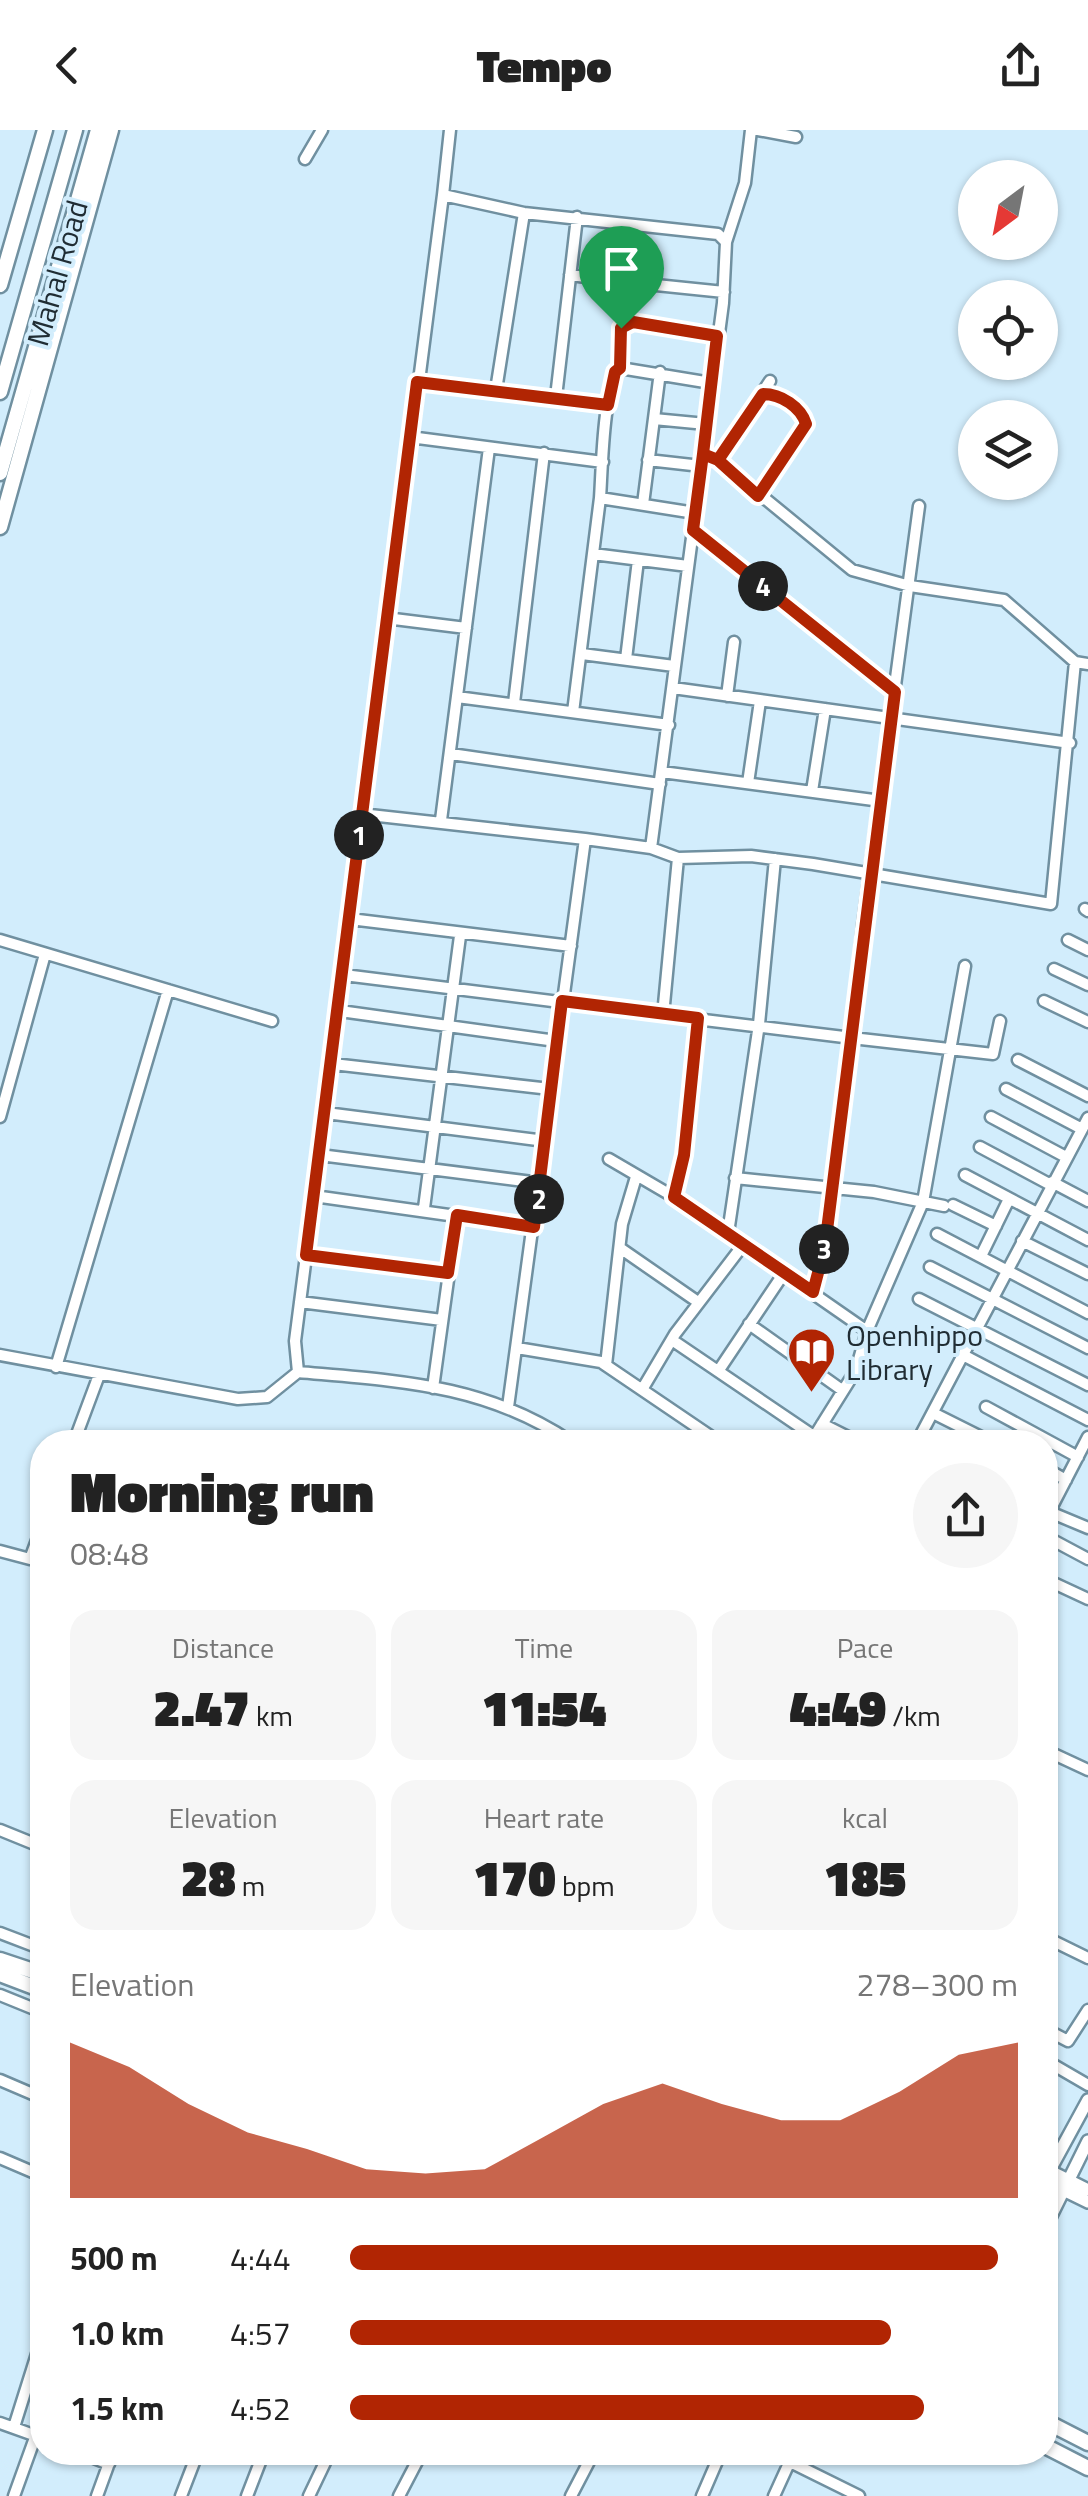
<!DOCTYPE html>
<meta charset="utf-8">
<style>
:root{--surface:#fff;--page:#f6f6f6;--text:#222;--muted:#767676;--accent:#b12503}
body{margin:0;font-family:"Titillium Web",sans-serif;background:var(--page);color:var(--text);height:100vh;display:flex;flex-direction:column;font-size:38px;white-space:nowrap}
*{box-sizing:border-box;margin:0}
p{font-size:32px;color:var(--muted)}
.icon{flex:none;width:55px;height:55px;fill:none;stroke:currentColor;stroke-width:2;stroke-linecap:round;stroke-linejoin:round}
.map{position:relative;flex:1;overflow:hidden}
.sheet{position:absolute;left:30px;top:1300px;width:1028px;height:1035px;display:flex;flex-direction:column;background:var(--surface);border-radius:40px;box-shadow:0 2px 8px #0004}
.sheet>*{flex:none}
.needle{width:65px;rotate:212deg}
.controls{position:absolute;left:958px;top:30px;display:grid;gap:20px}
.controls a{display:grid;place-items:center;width:100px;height:100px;border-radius:50%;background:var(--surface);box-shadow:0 2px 8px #0004;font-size:50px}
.pin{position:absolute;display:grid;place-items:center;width:85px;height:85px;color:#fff;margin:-102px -42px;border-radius:50% 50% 50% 0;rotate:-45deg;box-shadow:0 0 10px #0007}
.pin .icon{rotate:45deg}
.km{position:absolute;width:50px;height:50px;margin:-25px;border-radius:50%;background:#222;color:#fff;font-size:28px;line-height:50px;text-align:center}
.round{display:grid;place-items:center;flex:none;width:105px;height:105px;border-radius:52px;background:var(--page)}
.overview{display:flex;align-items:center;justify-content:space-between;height:170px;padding:0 40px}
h1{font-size:55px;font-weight:800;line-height:75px}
.figures{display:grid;grid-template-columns:repeat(3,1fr);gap:15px;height:170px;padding:10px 40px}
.figures div{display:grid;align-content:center;border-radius:25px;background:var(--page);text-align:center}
.figures b{font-size:50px;font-weight:800}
.figures small{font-size:28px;font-weight:400}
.figures p{font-size:28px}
.chart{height:280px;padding:20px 40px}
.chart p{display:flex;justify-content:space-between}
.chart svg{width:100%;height:180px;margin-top:10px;fill:var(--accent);opacity:.7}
ul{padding:0 40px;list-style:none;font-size:32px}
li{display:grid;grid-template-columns:160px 120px 1fr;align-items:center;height:75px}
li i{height:25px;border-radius:12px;background:var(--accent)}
header{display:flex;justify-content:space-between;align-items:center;height:130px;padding:0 40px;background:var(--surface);font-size:45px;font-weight:800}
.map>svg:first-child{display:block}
</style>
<header><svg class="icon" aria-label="back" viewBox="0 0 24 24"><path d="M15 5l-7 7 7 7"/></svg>Tempo<svg class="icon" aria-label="share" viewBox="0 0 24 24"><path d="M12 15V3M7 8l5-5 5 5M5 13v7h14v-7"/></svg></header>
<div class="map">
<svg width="1088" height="2366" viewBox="0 0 1088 2366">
<rect width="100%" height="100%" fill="#d2edfc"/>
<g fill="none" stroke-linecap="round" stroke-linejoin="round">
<defs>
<path id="minor" d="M758,0L796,7
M305,29L322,0
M443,65L450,0
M726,112L745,53L751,0
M570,145L627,152
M621,198L627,152L724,162
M620,238L621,198L633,192L717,207
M417,252L607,275
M496,260L524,83
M556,267L577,87
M654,289L706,294
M410,307L603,332
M703,324L718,330L852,440L910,456L1004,470L1075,532L1088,534
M648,330L701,336
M718,330L770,251
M758,366L806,293L786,269L763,263
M643,374L660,242
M695,383L600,368C602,340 603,255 620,238L711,253
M693,399L895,562
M593,424L688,436
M386,488L466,498
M582,524L674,536
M626,529L638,430
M673,558L1070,613
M727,566L734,512
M457,567L669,595
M514,573L544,323
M573,582L600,368
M451,624L660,654
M662,642L881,671
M748,653L760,571
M812,661L825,579
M361,684L585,709L508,1277
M441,690L489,318
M585,709L651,718
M678,728L751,726L813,734L1051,774L1075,532
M1085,779L1088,781
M350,789L571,816
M0,810L272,891
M1068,810L1088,820
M1054,839L1088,855
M344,845L663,885
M1044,871L1088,892
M340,881L556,911
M1018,930L1088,966
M333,934L550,959
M1006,959L1082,999
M326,983L545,1011
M0,987L45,824
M991,987L1066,1027
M980,1017L1051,1055
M320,1025L540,1053
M609,1029L674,1067L867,1201L856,1240L811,1312
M965,1045L1088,1110
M735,1048L874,1062L944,1076
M1052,1052L1088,1071
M314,1066L534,1097
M674,1067L684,1025L698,888
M953,1075L996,1096
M424,1078L460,806
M728,1103L759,894L775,729
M937,1104L1088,1183
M1022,1111L1088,1144
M620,1118L698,1172
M306,1125L448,1143
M981,1126L1009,1069
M930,1137L1088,1218
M813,1161L825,1115L852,908L993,924L1000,891
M919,1169L1088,1255
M300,1172L442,1190
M749,1194L842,1260
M867,1201L923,1072L965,836
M672,1210L815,1307
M517,1218L601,1232L719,1312
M0,1225L238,1269L267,1267L298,1242L295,1211L443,65L524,83L718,104L726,112L723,173L651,718L678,728L663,885L852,908L863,795L919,376
M963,1225L1088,1290
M606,1235L622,1094L636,1047
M56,1237L168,860
M719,1240L784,1143
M298,1242C399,1251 485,1254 571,1312
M433,1258L457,1085
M643,1258L675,1204L743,1115
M986,1277L1078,1327
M933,1283L991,1312
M822,1294L858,1312
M74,1312L99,1245
M917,1312L1088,988
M1045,1338L1066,1350
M1045,1380L1088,1398
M1045,1390L1088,1307
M1045,1406L1088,1429
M0,1421L30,1429L42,1397
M1045,1449L1088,1469
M1045,1620L1088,1640
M0,1700L42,1717
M0,1803L42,1819
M1045,1807L1088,1828
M0,1865L42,1882
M1045,1899L1068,1911L1088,1880
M1045,1930L1088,1955
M0,1950L42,1968
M0,2028L42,2046
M0,2293L42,2308
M14,2297L42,2208
M79,2322L109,2334
M770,2322L859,2366
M14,2366L36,2305
M97,2366L113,2322
M181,2366L198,2322
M247,2366L264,2322
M309,2366L330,2322
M399,2366L422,2322
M571,2366L594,2322
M702,2366L721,2322
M774,2366L790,2331"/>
<path id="tertiary" d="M1050,2041L1088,2060
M1045,2049L1088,1970
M1045,2051L1088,2072
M1045,2098L1088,2011"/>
<path id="secondary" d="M0,155L45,0
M0,262L75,0
M0,343L98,0
M0,397L111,0
M0,1830L42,1844
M0,1844L42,1860
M1045,2291L1088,2313
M1045,2316L1088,2338"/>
</defs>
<use href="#minor" stroke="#7090a0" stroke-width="15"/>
<use href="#tertiary" stroke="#7090a0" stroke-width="16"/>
<use href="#secondary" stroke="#7090a0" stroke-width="19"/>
<use href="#minor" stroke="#fff" stroke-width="10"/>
<use href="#tertiary" stroke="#fff" stroke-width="11"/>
<use href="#secondary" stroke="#fff" stroke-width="14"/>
</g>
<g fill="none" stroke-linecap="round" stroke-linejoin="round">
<defs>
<path id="route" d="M621,198L620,238L615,242L608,275L417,252L306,1125L448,1143L457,1085L534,1097L562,871L698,888L684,1025L674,1067L813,1162L825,1116L895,562L693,400L703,324L718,330L763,264C781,264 801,277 806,294L758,366L718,330L703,324L717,206L633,192L621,198"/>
</defs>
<use href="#route" stroke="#fff" stroke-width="20"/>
<use href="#route" stroke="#b12503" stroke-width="12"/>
</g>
<defs>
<symbol id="library-pin" viewBox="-11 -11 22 30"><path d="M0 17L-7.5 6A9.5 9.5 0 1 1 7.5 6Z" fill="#b12503" stroke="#d2edfc"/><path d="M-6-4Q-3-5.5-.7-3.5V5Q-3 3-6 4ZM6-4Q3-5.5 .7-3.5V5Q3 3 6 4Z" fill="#fff"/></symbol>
</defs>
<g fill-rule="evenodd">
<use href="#library-pin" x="784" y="1194" width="55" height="75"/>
</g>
<g text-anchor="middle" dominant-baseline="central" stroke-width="8" stroke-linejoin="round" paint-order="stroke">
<g font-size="30" fill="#202d34" stroke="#d2edfc">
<text transform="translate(57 143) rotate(-74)">Mahal Road</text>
</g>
<g font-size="30" fill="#202d34" stroke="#d2edfc" text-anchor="start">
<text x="846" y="1205">Openhippo<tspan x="846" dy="34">Library</tspan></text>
</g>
</g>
</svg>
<div class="controls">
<a><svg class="needle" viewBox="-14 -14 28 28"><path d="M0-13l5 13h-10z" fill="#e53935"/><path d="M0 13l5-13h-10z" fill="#767676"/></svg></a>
<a><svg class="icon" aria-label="locate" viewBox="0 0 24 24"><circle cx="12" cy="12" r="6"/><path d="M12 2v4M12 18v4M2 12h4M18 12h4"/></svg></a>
<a><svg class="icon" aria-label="layers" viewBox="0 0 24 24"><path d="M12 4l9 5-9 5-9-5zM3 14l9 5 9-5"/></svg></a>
</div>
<div class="pin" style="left:621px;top:198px;background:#1e9e55"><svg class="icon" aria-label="arrive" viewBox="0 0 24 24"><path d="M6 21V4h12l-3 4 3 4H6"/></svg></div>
<b class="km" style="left:359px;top:705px">1</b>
<b class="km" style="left:539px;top:1069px">2</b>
<b class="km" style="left:824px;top:1119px">3</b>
<b class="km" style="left:763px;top:456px">4</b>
<section class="sheet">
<div class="overview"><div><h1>Morning run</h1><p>08:48</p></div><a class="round"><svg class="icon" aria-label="share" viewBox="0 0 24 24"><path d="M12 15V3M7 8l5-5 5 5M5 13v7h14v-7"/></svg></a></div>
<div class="figures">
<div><p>Distance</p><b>2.47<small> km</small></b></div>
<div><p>Time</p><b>11:54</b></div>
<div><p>Pace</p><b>4:49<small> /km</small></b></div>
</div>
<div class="figures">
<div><p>Elevation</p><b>28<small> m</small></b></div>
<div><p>Heart rate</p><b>170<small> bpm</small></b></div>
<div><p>kcal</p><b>185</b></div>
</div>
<div class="chart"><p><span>Elevation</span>278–300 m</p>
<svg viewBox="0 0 160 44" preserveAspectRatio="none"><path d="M0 44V6L10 12L20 21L30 28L40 32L50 37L60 38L70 37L80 29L90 21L100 16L110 21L120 25L130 25L140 18L150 9L160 6V44z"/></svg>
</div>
<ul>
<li><b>500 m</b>4:44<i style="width:97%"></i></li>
<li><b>1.0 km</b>4:57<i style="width:81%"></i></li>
<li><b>1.5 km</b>4:52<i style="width:86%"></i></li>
</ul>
</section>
</div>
